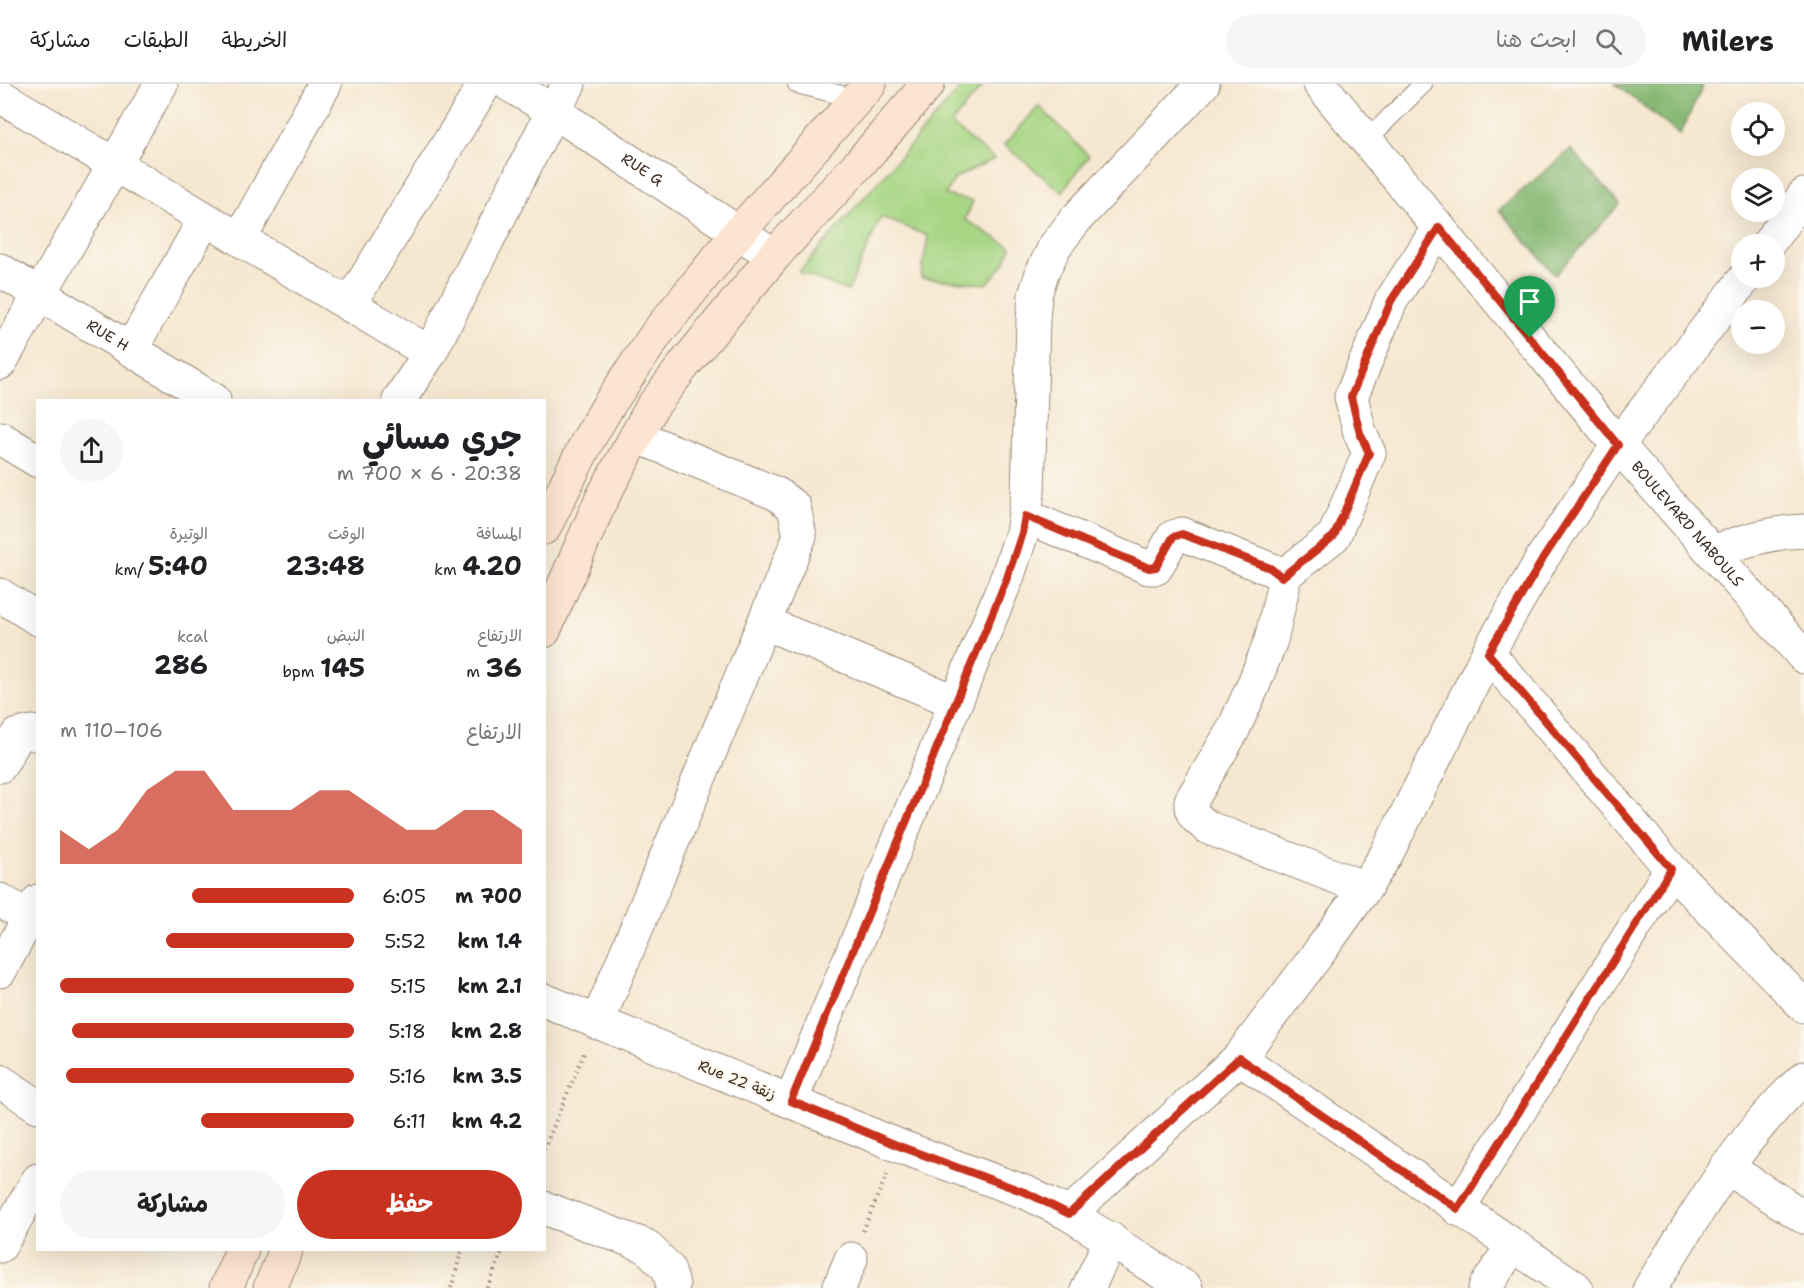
<!DOCTYPE html>
<html lang="ar">
<meta charset="utf-8">
<style>
:root{--surface:#fff;--page:#f6f6f6;--text:#202124;--muted:#757577;--line:#e0e0e0;--accent:#c8321e}
body{margin:0;font-family:"Shantell Sans","Playpen Sans Arabic",sans-serif;background:var(--page);color:var(--text);direction:rtl;height:100vh;display:flex;flex-direction:column;font-size:22px;white-space:nowrap}
*{box-sizing:border-box;margin:0}
p{font-size:20px;color:var(--muted)}
.icon{flex:none;width:33px;height:33px;fill:none;stroke:currentColor;stroke-width:2;stroke-linecap:round;stroke-linejoin:round}
.map{position:relative;flex:1;overflow:hidden;direction:ltr}
.side{position:absolute;left:36px;top:315px;width:510px;height:852px;display:flex;flex-direction:column;background:var(--surface);border-radius:0px;box-shadow:0 6px 24px #0002;direction:rtl}
.side>*{flex:none}
.tools{position:absolute;left:1731px;top:18px;display:grid;gap:12px}
.tools a{display:grid;place-items:center;width:54px;height:54px;border-radius:50%;background:var(--surface);box-shadow:0 6px 24px #0002;font-size:30px}
.pin{position:absolute;display:grid;place-items:center;width:51px;height:51px;color:#fff;margin:-62px -26px;border-radius:50% 50% 50% 0;rotate:-45deg;box-shadow:0 0 6px #0007}
.pin .icon{rotate:45deg}
.round{display:grid;place-items:center;flex:none;width:63px;height:63px;border-radius:32px;background:var(--page)}
.headline{display:flex;align-items:center;justify-content:space-between;height:102px;padding:0 24px}
h1{font-size:33px;font-weight:700;line-height:45px}
.stats{display:grid;grid-template-columns:repeat(3,1fr);gap:9px;height:102px;padding:6px 24px}
.stats div{display:grid;align-content:center}
.stats b{font-size:26px;font-weight:700}
.stats small{font-size:16px;font-weight:400}
.stats p{font-size:16px}
.chart{height:168px;padding:12px 24px}
.chart p{display:flex;justify-content:space-between}
.chart svg{width:100%;height:108px;margin-top:6px;fill:var(--accent);opacity:.7}
.action{display:flex;gap:12px;margin-top:auto;padding:12px 24px}
.action a{flex:1;height:69px;border-radius:36px;background:var(--accent);color:#fff;font-size:24px;font-weight:700;line-height:69px;text-align:center}
.action a+a{background:var(--page);color:var(--text)}
ul{padding:0 24px;list-style:none;font-size:20px}
li{display:grid;grid-template-columns:96px 72px 1fr;align-items:center;height:45px}
li i{height:15px;border-radius:8px;background:var(--accent)}
header{display:flex;align-items:center;gap:36px;box-sizing:border-box;height:84px;padding:0 30px;background:var(--surface);border-bottom:2px solid var(--line)}
header strong{font-size:28px}
nav{display:flex;gap:33px;margin-inline-start:auto;font-size:21px}
.search{width:420px;height:54px;background:var(--page);display:flex;align-items:center;gap:15px;box-sizing:border-box;padding:0 21px;border-radius:33px;color:var(--muted);font-size:22px}
.map>svg:first-child{display:block}
</style>
<header>
<strong>Milers</strong>
<div class="search"><svg class="icon" aria-label="search" viewBox="0 0 24 24"><circle cx="10" cy="10" r="6"/><path d="M15 15l6 6"/></svg>ابحث هنا</div>
<nav><a>الخريطة</a><a>الطبقات</a><a>مشاركة</a></nav>
</header>
<div class="map">
<svg width="1804" height="1204" viewBox="0 0 1804 1204">
<rect width="100%" height="100%" fill="#fbf7ec"/>
<filter id="ink" filterUnits="userSpaceOnUse"><feTurbulence type="fractalNoise" baseFrequency=".0167" numOctaves="2"/><feDisplacementMap in="SourceGraphic" scale="12" xChannelSelector="R" yChannelSelector="G"/><feConvolveMatrix kernelMatrix="1 2 1 2 8 2 1 2 1" color-interpolation-filters="sRGB"/></filter>
<filter id="wash" filterUnits="userSpaceOnUse"><feTurbulence type="fractalNoise" baseFrequency=".008" numOctaves="4" result="noise"/><feDisplacementMap in="SourceGraphic" scale="24" xChannelSelector="R" yChannelSelector="G"/><feGaussianBlur stdDeviation="1.35" result="paint"/><feColorMatrix in="noise" values="0 0 0 0 0 0 0 0 0 0 0 0 0 0 0 0 0 1.4 0 .05"/><feComposite in="paint" operator="in"/></filter>
<g filter="url(#wash)">
<rect width="100%" height="100%" fill="#f6e7d0"/>
<path fill="#a7d684" stroke="#718051" stroke-width="1.5" d="M964,0H984L951,40L994,75L955,94L945,111L973,117L965,136L1011,163L1006,177L987,200L921,194L928,152L881,133L848,207L799,188Z
M1039,22L1089,72L1062,108L1004,61Z"/>
<path fill="#85b772" stroke="#607048" stroke-width="1.5" d="M1615,0H1701L1703,2L1680,51Z
M1571,65L1620,120L1555,191L1499,126Z"/>
</g>
<g filter="url(#ink)">
<g fill="none" stroke-linecap="round" stroke-linejoin="round">
<defs>
<path id="service" d="M797,0L857,15
M1367,56L1423,0"/>
<g id="minor">
<path id="s1" d="M508,0L553,27L774,172"/>
<path id="s2" d="M1320,0L1618,361L1804,573"/>
<path d="M0,12L430,269"/>
<path d="M240,155L325,0"/>
<path d="M1768,160L1804,111"/>
<path id="s3" d="M0,186L214,316"/>
<path d="M349,221L485,0"/>
<path d="M131,265L205,135"/>
<path d="M0,279L161,0"/>
<path d="M399,316L430,269L553,27L569,0"/>
<path d="M0,354L38,377"/>
<path d="M1025,432L1149,484H1156L1173,453L1182,450L1270,485C1279,489 1283,492 1283,503L1271,556L1253,602L1233,646L1191,717C1190,731 1198,736 1209,744L1365,804"/>
<path d="M1713,468C1743,457 1771,448 1804,447"/>
<path d="M1282,493L1334,452L1369,369L1360,349L1351,313L1391,217L1439,143"/>
<path d="M0,511L38,535"/>
<path d="M765,539L956,618"/>
<path d="M1488,569L1671,785L1804,922"/>
<path d="M0,682L18,651L31,648L38,651"/>
<path d="M0,816L29,833"/>
<path d="M0,887L38,817"/>
<path d="M544,916L899,1062L1027,1109L1069,1130L1186,1204"/>
<path d="M597,939L800,452L794,423L777,410L636,352"/>
<path d="M1239,974L1576,1204"/>
<path d="M0,997L38,1022"/>
<path d="M791,1017L1007,494L1022,449L1028,409L1033,237L1035,211L1042,189L1055,162L1076,135L1203,0"/>
<path d="M1726,1083L1804,1133"/>
<path d="M544,1124L646,1162L668,1184L673,1201L672,1204"/>
<path d="M1458,1125L1671,785"/>
<path d="M1069,1130L1239,974L1320,867L1365,804L1386,771L1488,569L1543,473L1618,361L1745,194"/>
<path d="M0,1162L38,1096"/>
<path d="M839,1204L851,1175"/>
<path d="M1088,1204L1111,1155"/>
<path d="M1485,1204L1512,1162"/>
<path d="M1650,1204C1696,1131 1739,1053 1804,994"/>
</g>
<path id="secondary" d="M544,444L588,356L608,322L657,249L739,148L870,0
M544,547L602,414L652,323L684,281L774,172L858,81L928,0
M226,1204L242,1166
M270,1204L286,1166"/>
</defs>
<use href="#service" stroke="#988877" stroke-width="20"/>
<use href="#minor" stroke="#988877" stroke-width="35"/>
<use href="#secondary" stroke="#988877" stroke-width="35"/>
<path stroke="#988877" stroke-width="4" stroke-dasharray="1.5 4.5" stroke-linecap="butt" d="M544,1065L585,967
M863,1147L887,1090
M451,1204L462,1166
M487,1204L503,1166"/>
<use href="#service" stroke="#fff" stroke-width="18"/>
<use href="#minor" stroke="#fff" stroke-width="33"/>
<use href="#secondary" stroke="#fde4d0" stroke-width="33"/>
</g>
</g>
<g fill="none" stroke-linecap="round" stroke-linejoin="round" filter="url(#ink)">
<defs>
<path id="route" d="M1439,143L1618,361L1544,473L1488,569L1671,785L1458,1125L1239,974L1069,1130L1027,1109L899,1062L791,1017L1007,494L1022,449L1025,432L1149,484L1156,483L1173,453L1182,450L1270,484L1282,493L1334,452L1369,369L1360,349L1351,313L1391,217Z"/>
</defs>
<use href="#route" stroke="#fff" stroke-width="12"/>
<use href="#route" stroke="#c8321e" stroke-width="8"/>
</g>
<g text-anchor="middle" dominant-baseline="central" stroke-width="4.5" stroke-linejoin="round" paint-order="stroke">
<g font-size="15" fill="#3b2a1e" stroke="#fbf7ec">
<text stroke="none"><textPath href="#s1" startOffset="159">RUE G</textPath></text>
<text stroke="none"><textPath href="#s3" startOffset="126">RUE H</textPath></text>
<text stroke="none"><textPath href="#s2" startOffset="573">BOULEVARD NABOULS</textPath></text>
<text transform="translate(737 996) rotate(22)">Rue 22 زنقة</text>
</g>
</g>
</svg>
<div class="tools">
<a><svg class="icon" aria-label="locate" viewBox="0 0 24 24"><circle cx="12" cy="12" r="6"/><path d="M12 2v4M12 18v4M2 12h4M18 12h4"/></svg></a>
<a><svg class="icon" aria-label="layers" viewBox="0 0 24 24"><path d="M12 4l9 5-9 5-9-5zM3 14l9 5 9-5"/></svg></a>
<a>+</a>
<a>−</a>
</div>
<div class="pin" style="left:1530px;top:254px;background:#1e9e55"><svg class="icon" aria-label="arrive" viewBox="0 0 24 24"><path d="M6 21V4h12l-3 4 3 4H6"/></svg></div>
<section class="side">
<div class="headline"><div><h1>جري مسائي</h1><p>20:38 · 6 × 700 m</p></div><a class="round"><svg class="icon" aria-label="share" viewBox="0 0 24 24"><path d="M12 15V3M7 8l5-5 5 5M5 13v7h14v-7"/></svg></a></div>
<div class="stats">
<div><p>المسافة</p><b>4.20<small> km</small></b></div>
<div><p>الوقت</p><b>23:48</b></div>
<div><p>الوتيرة</p><b>5:40<small> /km</small></b></div>
</div>
<div class="stats">
<div><p>الارتفاع</p><b>36<small> m</small></b></div>
<div><p>النبض</p><b>145<small> bpm</small></b></div>
<div><p>kcal</p><b>286</b></div>
</div>
<div class="chart"><p><span>الارتفاع</span>106–110 m</p>
<svg viewBox="0 0 160 44" preserveAspectRatio="none"><path d="M0 44V30L10 38L20 30L30 14L40 6L50 6L60 22L70 22L80 22L90 14L100 14L110 22L120 30L130 30L140 22L150 22L160 30V44z"/></svg>
</div>
<ul>
<li><b>700 m</b>6:05<i style="width:55%"></i></li>
<li><b>1.4 km</b>5:52<i style="width:64%"></i></li>
<li><b>2.1 km</b>5:15<i style="width:100%"></i></li>
<li><b>2.8 km</b>5:18<i style="width:96%"></i></li>
<li><b>3.5 km</b>5:16<i style="width:98%"></i></li>
<li><b>4.2 km</b>6:11<i style="width:52%"></i></li>
</ul>
<div class="action"><a>حفظ</a><a>مشاركة</a></div>
</section>
</div>
